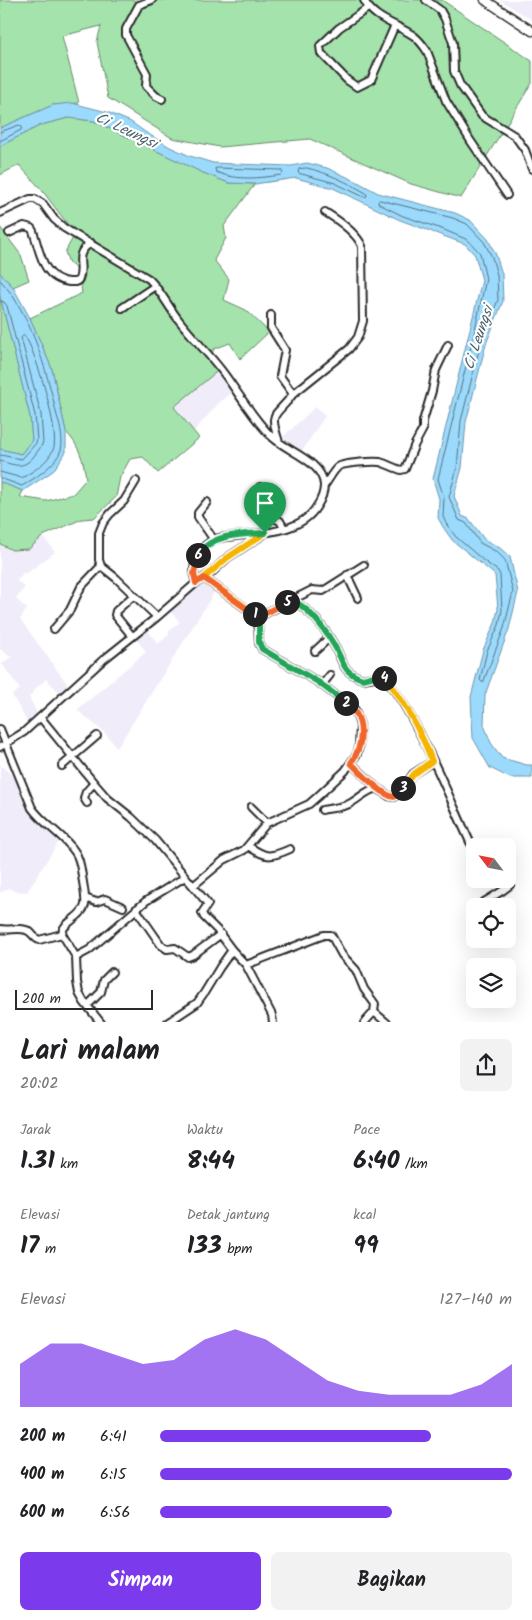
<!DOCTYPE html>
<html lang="id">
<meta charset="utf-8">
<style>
:root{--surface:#fff;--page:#f2f2f2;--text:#202124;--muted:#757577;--accent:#7c3aed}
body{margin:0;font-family:Kalam,sans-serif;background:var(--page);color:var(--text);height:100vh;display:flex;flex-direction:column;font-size:19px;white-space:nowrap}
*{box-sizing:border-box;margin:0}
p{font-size:16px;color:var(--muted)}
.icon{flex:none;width:28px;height:28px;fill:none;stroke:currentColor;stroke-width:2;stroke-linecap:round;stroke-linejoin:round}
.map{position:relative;height:1022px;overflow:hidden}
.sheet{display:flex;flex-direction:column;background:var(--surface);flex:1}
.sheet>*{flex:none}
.needle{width:32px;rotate:302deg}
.tools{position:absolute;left:466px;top:838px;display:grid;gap:10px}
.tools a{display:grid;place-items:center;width:50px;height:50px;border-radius:8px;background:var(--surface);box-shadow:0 5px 20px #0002;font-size:25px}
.scale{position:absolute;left:15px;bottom:12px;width:138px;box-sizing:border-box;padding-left:5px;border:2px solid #2b2b2b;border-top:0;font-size:14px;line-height:18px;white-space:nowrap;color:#2b2b2b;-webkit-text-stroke:4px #fff;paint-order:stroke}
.pin{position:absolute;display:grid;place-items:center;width:42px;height:42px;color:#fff;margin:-51px -21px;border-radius:50% 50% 50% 0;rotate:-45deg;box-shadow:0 0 5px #0007}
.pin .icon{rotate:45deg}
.km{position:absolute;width:25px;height:25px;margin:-12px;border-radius:50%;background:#222;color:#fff;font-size:14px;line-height:25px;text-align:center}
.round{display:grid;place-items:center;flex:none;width:52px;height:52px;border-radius:8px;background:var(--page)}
.headline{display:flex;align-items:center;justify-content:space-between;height:85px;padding:0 20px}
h1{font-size:28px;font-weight:600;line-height:38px}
.stats{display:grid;grid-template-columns:repeat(3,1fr);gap:8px;height:85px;padding:5px 20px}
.stats div{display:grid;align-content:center}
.stats b{font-size:25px;font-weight:600}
.stats small{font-size:14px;font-weight:400}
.stats p{font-size:14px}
.chart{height:140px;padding:10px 20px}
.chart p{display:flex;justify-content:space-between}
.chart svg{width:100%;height:90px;margin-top:5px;fill:var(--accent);opacity:.7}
.button{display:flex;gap:10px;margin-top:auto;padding:10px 20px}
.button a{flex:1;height:58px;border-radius:8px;background:var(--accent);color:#fff;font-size:20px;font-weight:600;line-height:58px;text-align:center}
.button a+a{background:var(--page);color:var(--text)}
ul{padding:0 20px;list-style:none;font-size:16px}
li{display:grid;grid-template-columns:80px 60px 1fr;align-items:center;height:38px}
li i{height:12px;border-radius:6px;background:var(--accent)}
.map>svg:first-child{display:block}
</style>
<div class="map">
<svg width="532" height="1023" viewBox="0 0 532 1023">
<rect width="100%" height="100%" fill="#fff"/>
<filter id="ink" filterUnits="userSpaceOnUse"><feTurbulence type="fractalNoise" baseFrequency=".02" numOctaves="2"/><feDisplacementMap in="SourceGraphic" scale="10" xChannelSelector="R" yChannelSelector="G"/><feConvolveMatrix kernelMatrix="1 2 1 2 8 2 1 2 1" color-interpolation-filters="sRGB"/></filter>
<g filter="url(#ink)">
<path fill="#f0ecfa" d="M500,0H532V20Z
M221,368L235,390L219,403L194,431L174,407Z
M315,407L325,416L300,454L283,437Z
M43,536L55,552L27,573H23L17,581L25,587L16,599L27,609L20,619L68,685L62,695L46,679L37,687L29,697L38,715L27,722L12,695L20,689L2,664L11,657L0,649V545L12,550L29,549Z
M206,581L217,588L117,748L104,732L77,710L146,652L135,637L146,628L158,644L169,635L168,632L180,622L169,610L199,582Z
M0,765L19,781L29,808L61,838L27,892L14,891L9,888L0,893Z"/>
<path fill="#a4e3ac" stroke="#68876c" d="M0,0H442L532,61V83L461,198L411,184L310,139L220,147L172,138L108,98L97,42L101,26L62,36L79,103L53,105L0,128Z
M68,118L94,121L201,172L229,183L255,184L224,226L226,238L214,260L229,279L224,300L246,310L269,332L240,359L230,343L214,349L212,353L221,368L174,407L199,438L158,473L143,457L130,459L120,477L116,497L94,518L82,519L43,536L29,549L12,550L0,544V482L23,491L20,497L46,501L73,494L86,479C84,461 79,445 66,432L52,369L30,318L82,293L79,271L69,263L65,252L75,234L41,189L19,165L0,175V146L41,125Z
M0,227L21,255L29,280L13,287L0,273Z
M0,296L30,416L32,440L21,454L0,449Z"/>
<path fill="#9bdafc" stroke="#6e94a8" d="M72,103L107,112L131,122L145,132L170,147L190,156L213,163L236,164L291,166L307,163L327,168L356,181L378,193L455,213L470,220L488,239L496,255L502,274L503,301L486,344L466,422L462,468L454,496L462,516L469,519L484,539L500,548L510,557L518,592L509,629L485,695L484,725L491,743L502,758L527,765H532V778H510L490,768L473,738L471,697L483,650L495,623L498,609L495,575L452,540L443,527L438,518L439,499L433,479L482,280L475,255L465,244L400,220L333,188L296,178L255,184L229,183L201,172L94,121L68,118L41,125L0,146V128L53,105Z
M0,273L13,287L30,318L52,369L66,432V452L53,471L23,491L0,482V449L21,454L32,440L30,416L0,296Z"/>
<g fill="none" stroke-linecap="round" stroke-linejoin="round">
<path stroke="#58717f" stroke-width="1" d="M0,132L19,125L22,127L21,130L0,141
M218,168L281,170L283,173L281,175C259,178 238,181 216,172L215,169Z
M307,168C328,173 347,182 366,193L367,196L364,197L335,183L298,173L299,169Z
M380,200L453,218L467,224L484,242L492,257L497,275L498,300L481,342L461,421L457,468L449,497L459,520L466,523L480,543L497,552L505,560L513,592L504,628L483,683L480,680L487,651L499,625L502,610L500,575L498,571L484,561L456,537L447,525L443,517L444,498L438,479L473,338L486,279L480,253L468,240L442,229L403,216L379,204L378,202Z
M0,280C30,311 47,371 56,412C59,423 64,438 61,450C56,465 35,478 22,486L0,478
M0,301L4,302L7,306L35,415L37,440L36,443L22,459L0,455
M0,461C15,465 23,470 34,456C37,452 41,448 43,442L41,414L21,338L24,335C35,348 61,435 53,450C47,463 35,470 22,478L0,472"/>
<defs>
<path id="minor" d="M152,0L139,5L126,29V35L147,74L146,86L156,96L162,99
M364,0C373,19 397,24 414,36C419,40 423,45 427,51L446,101L470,140L507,195
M426,0L440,10L445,19L453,43L454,71L460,85L482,116L515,136L525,150L532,169
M368,8L339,28L320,46L321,53L347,80L357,87L371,80L395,25
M0,213L30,199H35L43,204L54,219L64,228L149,279C161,291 168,306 178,319C192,337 208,353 222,371C238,392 252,417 270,435C285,451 322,460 324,485C324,492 321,500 317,506C301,533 262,533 235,536C229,537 222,537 216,539C198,546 190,566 196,583L157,617L103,660L24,732L0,747
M9,233L24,226L31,228L33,231C40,251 42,279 69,282C73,282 77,283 79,279C85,265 72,255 91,243
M122,308L155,286
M271,315V328L285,350L280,376L293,394C276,418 268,409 279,442
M293,394L349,349L358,337L363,321L362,246C356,232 338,220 325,212
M136,481L124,501L110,514L103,523L99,533V560L101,566L116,578L157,617
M324,486C329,480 332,472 338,467C342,463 374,461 380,462C387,464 394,468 401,470L405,469L415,444L423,429V421L432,391L436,370L448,345
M260,487L270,516L280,521L284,528
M207,502L198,513V517L214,540
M347,575L358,598
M196,583L211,573L227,558L264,534
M292,600L312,590L323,591L364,565
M258,617L292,600C310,610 324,627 334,645C344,661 340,671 363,679L380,676C407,691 454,809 470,842L475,850
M54,629L70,610L81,587L101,566
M132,636L115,615L116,611L134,595
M315,651L329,638
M322,685L330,675
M41,718L94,783L107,798L131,817L155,840L208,904L202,913L204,917L217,930L232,950L246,965L324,935H331L342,955L356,970L364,989L375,1004L374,1012L364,1023
M0,729L32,808C44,825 64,835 75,852C81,860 81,872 83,882C84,889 86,898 85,905C82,918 62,922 62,934L76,957L77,982L79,993L84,1002L101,1023
M351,763L377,788
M62,766L97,736
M87,803L84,798L86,792L94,783
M251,807L267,823
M322,810C330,808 341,808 349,804C359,799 366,790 377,788L389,796L394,797L406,784L413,774L433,761
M248,846C266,858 270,858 290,849
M193,886L224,860L244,850L267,823L309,804L317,797L345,771L357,754L359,747L360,725L355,710L318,682L262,649L259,643L258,617L204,578
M85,898L96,902L105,899L123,907
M484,902L502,891L510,885L503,879
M136,909L161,945L167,949L175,948L188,957L193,955L221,934
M0,929C9,931 18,927 26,930C32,931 33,938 39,940L62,934
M76,957L89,950L146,901L185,877
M246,965L272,1015L273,1023
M87,1006L101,992L104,980L112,972
M374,1012L387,1023
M167,1023L197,1003L204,993L220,967L232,950"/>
<path id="major" d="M485,0L532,31"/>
</defs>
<use href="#minor" stroke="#2b2b2b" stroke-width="10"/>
<use href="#major" stroke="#2b2b2b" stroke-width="11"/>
<use href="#minor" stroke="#fff" stroke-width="6"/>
<use href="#major" stroke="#fff" stroke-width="8"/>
</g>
</g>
<g fill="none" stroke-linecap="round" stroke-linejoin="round" filter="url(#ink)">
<defs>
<path id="split-1" d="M255,614L204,578L227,558L265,533"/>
<path id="split-2" d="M255,614L259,619V642L262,649L318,682L346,703"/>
<path id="split-3" d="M346,703C366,717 364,745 351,763C360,772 383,796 394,797L403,788"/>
<path id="split-4" d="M384,678C401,693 424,739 432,761L414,774L403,788"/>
<path id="split-5" d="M287,602L292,600C310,609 324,628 334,645C344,661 341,672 363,679L378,675L384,678"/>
<path id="split-6" d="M198,555L194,574L196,583L204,578L258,617L287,602"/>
<path id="split-7" d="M198,555C211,534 241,534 265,533"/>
</defs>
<use href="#split-1" stroke="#fff" stroke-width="10"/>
<use href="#split-2" stroke="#fff" stroke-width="10"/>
<use href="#split-3" stroke="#fff" stroke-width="10"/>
<use href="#split-4" stroke="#fff" stroke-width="10"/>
<use href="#split-5" stroke="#fff" stroke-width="10"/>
<use href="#split-6" stroke="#fff" stroke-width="10"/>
<use href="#split-7" stroke="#fff" stroke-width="10"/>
<use href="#split-1" stroke="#f5b400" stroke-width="6"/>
<use href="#split-2" stroke="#22a559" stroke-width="6"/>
<use href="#split-3" stroke="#f0652b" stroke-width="6"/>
<use href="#split-4" stroke="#f5b400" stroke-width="6"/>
<use href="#split-5" stroke="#22a559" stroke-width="6"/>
<use href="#split-6" stroke="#f0652b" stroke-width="6"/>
<use href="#split-7" stroke="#22a559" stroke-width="6"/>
</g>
<g text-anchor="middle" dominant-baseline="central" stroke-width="4.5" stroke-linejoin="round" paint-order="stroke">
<g font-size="15" font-style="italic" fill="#4d606a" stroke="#fff">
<text transform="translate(126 131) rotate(25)">Ci Leungsi</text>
<text transform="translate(479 338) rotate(-72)">Ci Leungsi</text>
</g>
</g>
</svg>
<div class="tools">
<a><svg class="needle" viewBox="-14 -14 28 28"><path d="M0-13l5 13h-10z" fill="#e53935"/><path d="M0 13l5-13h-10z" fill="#757577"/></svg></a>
<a><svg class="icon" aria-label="locate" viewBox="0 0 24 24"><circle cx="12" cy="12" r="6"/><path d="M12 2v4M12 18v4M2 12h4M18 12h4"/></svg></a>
<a><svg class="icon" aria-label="layers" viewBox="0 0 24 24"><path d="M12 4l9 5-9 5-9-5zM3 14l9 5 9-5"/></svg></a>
</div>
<div class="scale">200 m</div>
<div class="pin" style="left:265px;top:533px;background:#1e9e55"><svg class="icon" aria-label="arrive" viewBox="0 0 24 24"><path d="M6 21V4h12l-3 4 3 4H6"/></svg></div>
<b class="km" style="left:255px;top:614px">1</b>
<b class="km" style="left:346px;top:703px">2</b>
<b class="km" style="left:403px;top:788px">3</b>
<b class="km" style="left:384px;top:678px">4</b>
<b class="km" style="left:287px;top:602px">5</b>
<b class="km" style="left:198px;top:555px">6</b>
</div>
<section class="sheet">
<div class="headline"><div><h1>Lari malam</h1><p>20:02</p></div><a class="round"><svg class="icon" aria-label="share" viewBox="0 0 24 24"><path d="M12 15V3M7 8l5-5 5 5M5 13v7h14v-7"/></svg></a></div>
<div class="stats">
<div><p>Jarak</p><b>1.31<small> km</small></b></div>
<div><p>Waktu</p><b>8:44</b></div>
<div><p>Pace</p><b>6:40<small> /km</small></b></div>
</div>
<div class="stats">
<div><p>Elevasi</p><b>17<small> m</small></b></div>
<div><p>Detak jantung</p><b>133<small> bpm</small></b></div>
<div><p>kcal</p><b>99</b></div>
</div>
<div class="chart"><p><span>Elevasi</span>127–140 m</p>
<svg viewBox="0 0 160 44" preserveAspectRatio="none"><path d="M0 44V23L10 13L20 13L30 18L40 23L50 21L60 11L70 6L80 11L90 21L100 31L110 36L120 38L130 38L140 38L150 33L160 23V44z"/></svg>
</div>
<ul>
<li><b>200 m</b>6:41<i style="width:77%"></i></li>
<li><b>400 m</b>6:15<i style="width:100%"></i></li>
<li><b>600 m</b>6:56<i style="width:66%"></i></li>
</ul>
<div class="button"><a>Simpan</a><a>Bagikan</a></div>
</section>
